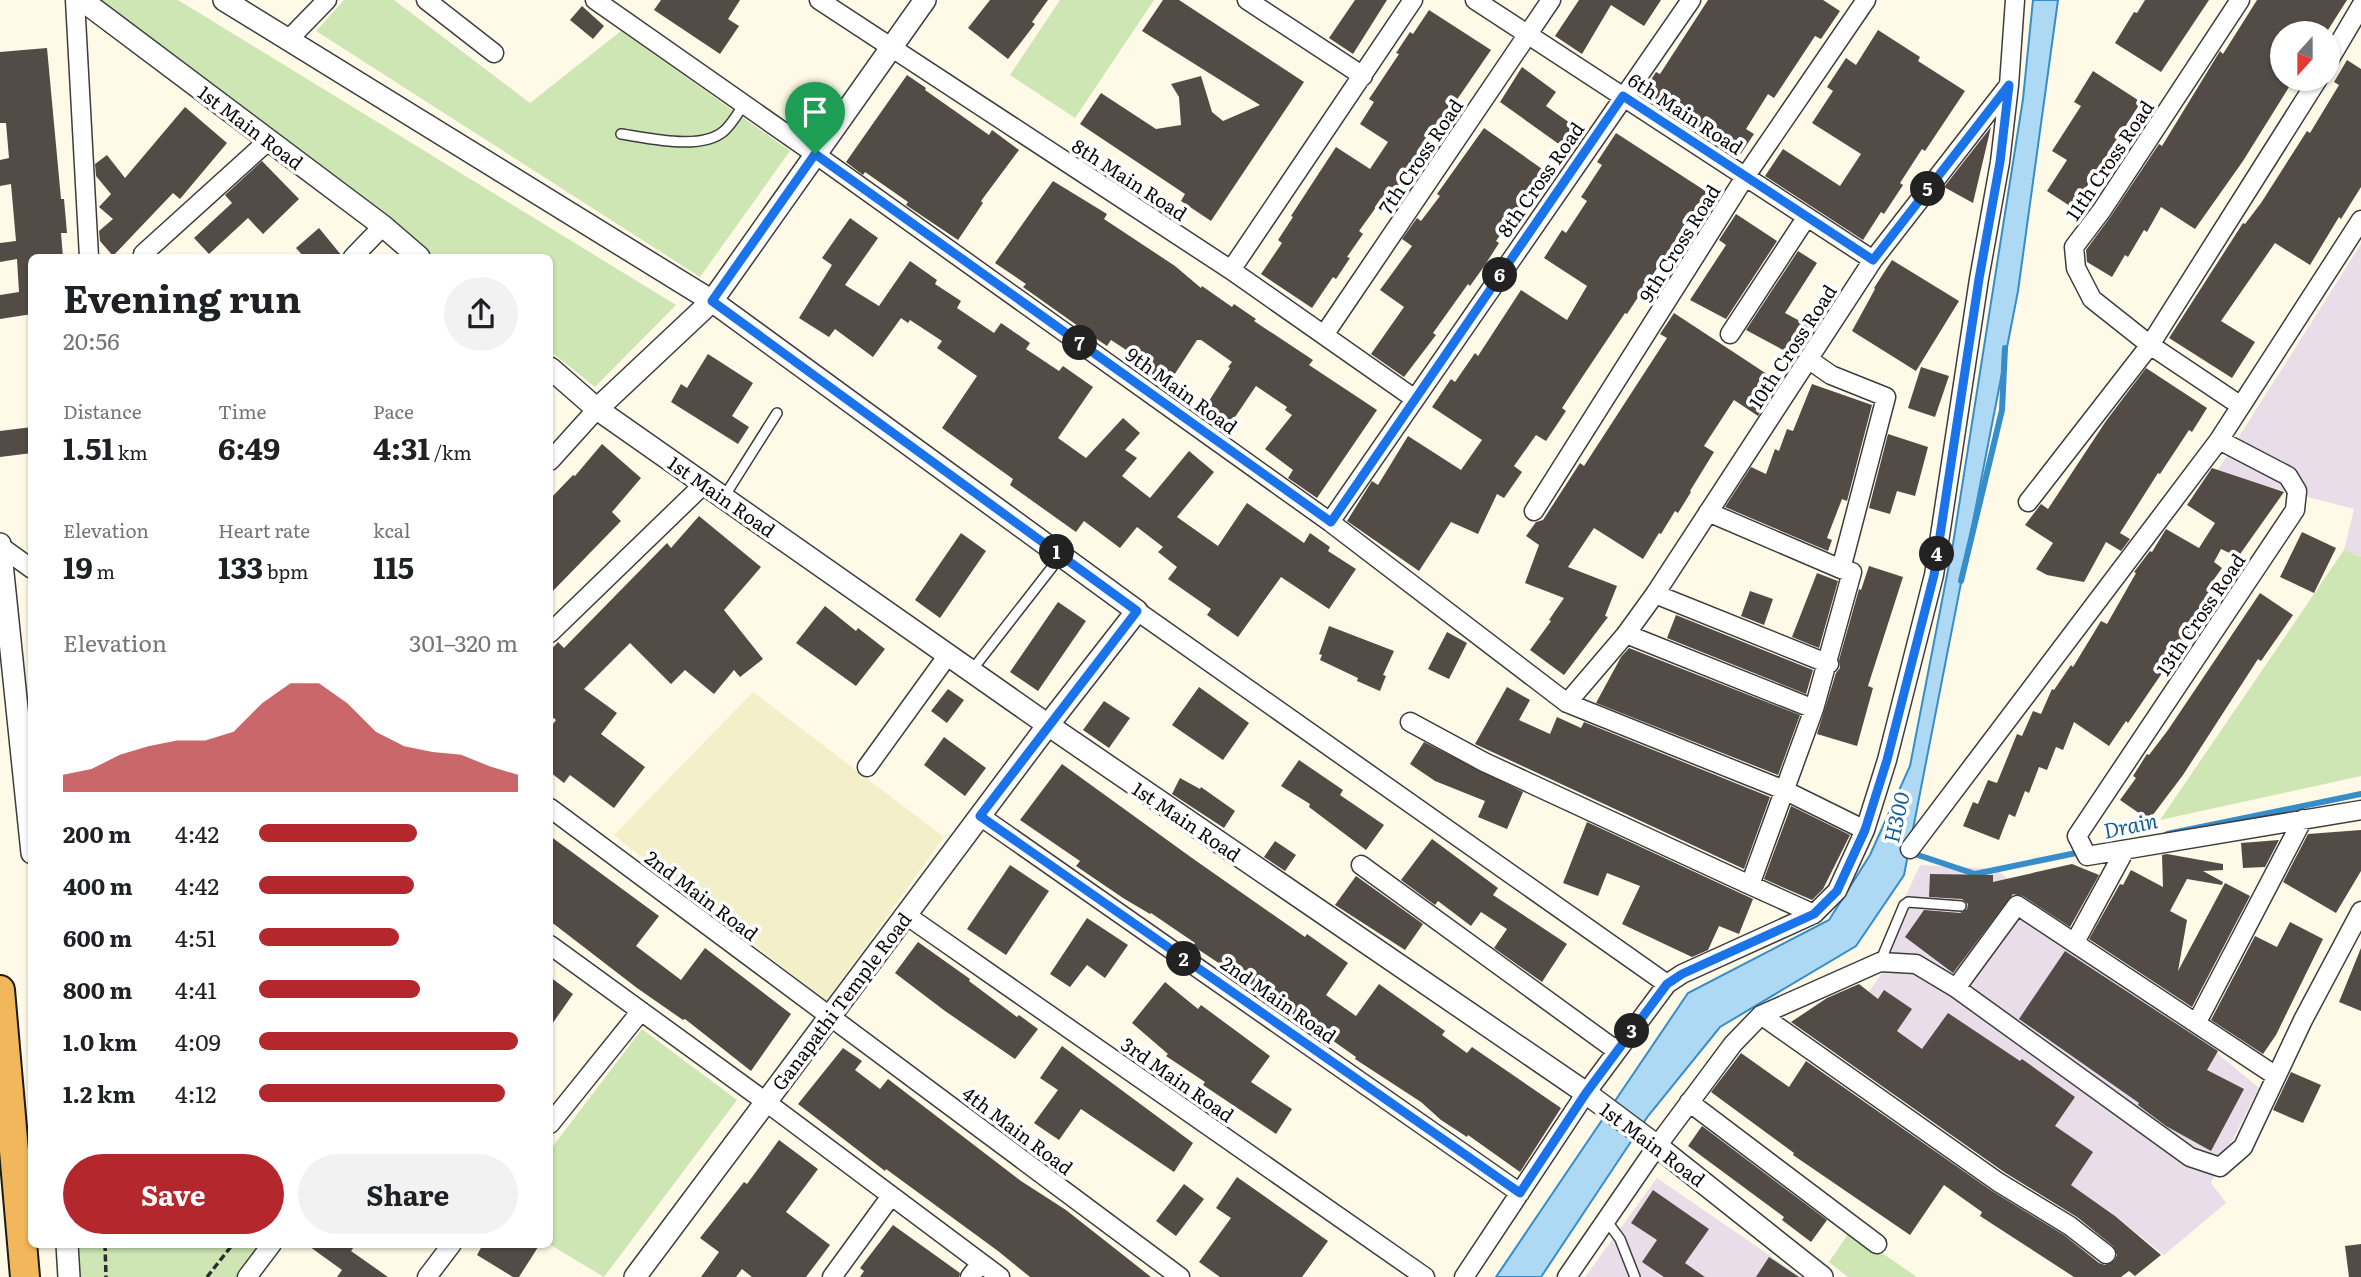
<!DOCTYPE html>
<meta charset="utf-8">
<style>
:root{--surface:#fff;--page:#f2f2f2;--text:#202124;--muted:#757577;--accent:#b4272d}
body{margin:0;font-family:Literata,serif;background:var(--page);color:var(--text);height:100vh;display:flex;flex-direction:column;font-size:26px;white-space:nowrap}
*{box-sizing:border-box;margin:0}
p{font-size:23px;color:var(--muted)}
.icon{flex:none;width:38px;height:38px;fill:none;stroke:currentColor;stroke-width:2;stroke-linecap:round;stroke-linejoin:round}
.map{position:relative;flex:1;overflow:hidden}
.sheet{position:absolute;left:28px;top:254px;width:525px;height:994px;display:flex;flex-direction:column;background:var(--surface);border-radius:10px;box-shadow:0 2px 5px #0004}
.sheet>*{flex:none}
.needle{width:46px;rotate:201deg}
.controls{position:absolute;left:2270px;top:21px;display:grid;gap:14px}
.controls a{display:grid;place-items:center;width:70px;height:70px;border-radius:50%;background:var(--surface);box-shadow:0 2px 5px #0004;font-size:35px}
.pin{position:absolute;display:grid;place-items:center;width:60px;height:60px;color:#fff;margin:-72px -30px;border-radius:50% 50% 50% 0;rotate:-45deg;box-shadow:0 0 7px #0007}
.pin .icon{rotate:45deg}
.km{position:absolute;width:35px;height:35px;margin:-18px;border-radius:50%;background:#222;color:#fff;font-size:19px;line-height:35px;text-align:center}
.round{display:grid;place-items:center;flex:none;width:74px;height:74px;border-radius:37px;background:var(--page)}
.headline{display:flex;align-items:center;justify-content:space-between;height:119px;padding:0 35px}
h1{font-size:38px;font-weight:700;line-height:52px}
.stats{display:grid;grid-template-columns:repeat(3,1fr);gap:10px;height:119px;padding:7px 35px}
.stats div{display:grid;align-content:center}
.stats b{font-size:30px;font-weight:700}
.stats small{font-size:19px;font-weight:400}
.stats p{font-size:19px}
.chart{height:196px;padding:14px 35px}
.chart p{display:flex;justify-content:space-between}
.chart svg{width:100%;height:126px;margin-top:7px;fill:var(--accent);opacity:.7}
.button{display:flex;gap:14px;margin-top:auto;padding:14px 35px}
.button a{flex:1;height:80px;border-radius:42px;background:var(--accent);color:#fff;font-size:28px;font-weight:700;line-height:80px;text-align:center}
.button a+a{background:var(--page);color:var(--text)}
ul{padding:0 35px;list-style:none;font-size:23px}
li{display:grid;grid-template-columns:112px 84px 1fr;align-items:center;height:52px}
li i{height:18px;border-radius:9px;background:var(--accent)}
.map>svg:first-child{display:block}
</style>
<div class="map">
<svg width="2361" height="1277" viewBox="0 0 2361 1277">
<rect width="100%" height="100%" fill="#fefae7"/>
<path fill="#e8dde9" d="M2361,244V557L2344,550L2354,509L2216,473Z
M1920,865L1996,869L2259,1088L2211,1183L2226,1203L2164,1255L2110,1212L1843,1029L1884,970L1888,934Z
M1657,1178L1801,1277H1585Z"/>
<path fill="#f2efc9" d="M753,692L944,837L826,1001L614,835Z"/>
<path fill="#cde6b3" d="M102,0H178L676,305L595,387L550,351V257H430Z
M344,0H394L530,103L621,31L790,151L700,277L316,31Z
M1060,0H1154L1075,118L1010,75Z
M2344,550L2361,557V776L2160,820Z
M642,1029L737,1100L604,1277L549,1244L550,1150Z
M1850,1231L1917,1277H1848L1829,1262Z
M75,1244H261L237,1277H78Z"/>
<path fill="#add9f4" stroke="#378dc9" stroke-width="2" d="M2033,0H2058L2018,291L1904,875L1856,946L1720,1027L1648,1116L1541,1277H1496L1688,993L1829,920L1870,855L1910,766L1953,544L2023,99Z"/>
<g fill="none" stroke-linecap="round" stroke-linejoin="round">
<path stroke="#378dc9" stroke-width="6" d="M1961,581L2002,410L2005,348
M2167,834L2361,794
M1909,852L1975,874L2081,852"/>
</g>
<path fill="#524b46" d="M661,0H740L728,19L739,26L720,54L654,10Z
M990,0H1048L1032,22L1035,24L1008,59L968,28Z
M1163,0H1179L1304,82L1211,221L1181,201L1185,194L1080,124L1101,93L1156,129L1181,125L1179,97L1171,84L1201,76L1212,112L1223,121L1260,105L1142,31Z
M1355,0H1387L1353,54L1329,38Z
M1579,0H1661L1644,26L1611,5L1582,54L1555,36Z
M1708,0H1823L1840,11L1821,39L1815,36L1774,98L1768,94L1746,129L1754,134L1738,158L1641,95L1656,72L1660,74Z
M2145,0H2209L2161,72L2115,43L2134,12L2137,13Z
M2257,0H2347L2326,33H2282V79H2294L2243,161L2195,229L2161,207L2147,232L2144,230L2128,257L2125,255L2112,277L2087,262L2086,250L2111,216L2159,144L2162,146L2220,51L2223,54Z
M582,6L604,26L593,39L570,20Z
M1429,10L1491,50L1382,209L1377,206L1359,231L1363,234L1347,257L1350,258L1336,279L1333,277L1312,308L1261,274L1282,243L1278,240L1293,217L1291,216L1336,147L1370,169L1388,142L1360,124L1374,102L1369,99L1399,54L1396,53L1410,32L1413,34Z
M1878,30L1920,57L1918,61L1965,91L1925,151L1922,149L1900,183L1903,185L1884,214L1881,212L1863,240L1765,176L1783,149L1840,186L1861,154L1812,123L1833,91L1827,87L1846,58L1856,65Z
M47,48L61,199H64L67,233H61L63,257H32V314L0,319V295L19,292L17,259L0,262V243L16,241L11,184L0,186V160L9,158L6,123H0V52Z
M2347,60L2361,69V187L2341,219L2339,217L2310,265L2275,243L2221,321L2255,342L2232,378L2169,338L2243,223L2245,224L2261,203L2307,131L2310,133L2339,85L2334,82Z
M1522,67L1556,92L1546,106L1577,128L1563,147L1500,102Z
M2093,71L2141,102L2073,208L2047,191L2067,160L2052,151L2081,106L2074,102Z
M907,75L926,88L925,90L989,135L992,130L1019,150L981,201L983,203L958,240L906,205L908,202L865,172L863,175L846,162Z
M185,107L227,143L180,199L173,193L113,256L100,241L99,231L113,219L99,207L111,194L96,176L95,164L107,155L125,178Z
M1991,127L1973,203L1944,187Z
M1484,128L1545,171L1496,241L1499,243L1485,265L1470,286L1468,284L1433,333L1436,335L1404,377L1371,354L1404,307L1380,290L1412,246L1402,239L1417,218L1421,221L1440,196L1437,194Z
M1616,133L1707,192L1627,314L1625,313L1583,376L1562,408L1566,411L1546,441L1536,435L1514,466L1522,472L1504,498L1497,494L1478,534L1451,522L1419,571L1347,521L1372,481L1378,485L1408,436L1461,470L1482,440L1432,407L1451,379L1455,382L1475,353L1478,356L1521,290L1567,320L1587,286L1544,258L1562,230L1566,233L1587,201L1581,197L1602,165L1597,162Z
M262,161L299,199L263,234L248,218L209,254L194,238L232,203L225,195Z
M1053,181L1107,214L1104,219L1175,266L1201,288L1202,286L1232,307L1234,304L1256,319L1254,321L1313,360L1309,365L1377,410L1317,498L1288,478L1293,470L1265,449L1292,415L1285,410L1287,407L1256,386L1227,429L1202,412L1230,368L1228,367L1232,362L1201,340H1197L1167,386L1141,369L1146,363L1111,340L1107,346L1085,331L1023,287L1026,284L995,263Z
M1736,214L1777,241L1726,319L1690,300L1726,245L1719,240Z
M850,218L878,238L845,285L879,306L910,261L937,280L935,284L961,301L957,308L994,333L1001,323L1030,343L1026,349L1059,371L1063,366L1093,387L1058,438L1086,458L1123,418L1140,433L1125,450L1137,458L1122,476L1150,498L1189,451L1214,472L1177,517L1218,546L1247,503L1304,543L1310,533L1330,547L1328,551L1356,569L1329,609L1281,577L1238,637L1207,615L1211,609L1168,579L1177,567L1158,552L1163,547L1137,527L1120,548L1084,521L1076,532L1010,485L1013,479L942,428L977,376L937,348L942,341L910,320L908,323L901,318L873,357L835,329L829,337L799,318L832,265L822,258Z
M319,228L342,256V257H304L296,248Z
M1798,251L1817,263L1785,313L1813,328L1796,357L1746,330Z
M1892,260L1959,301L1916,371L1852,331L1875,289L1874,288Z
M1674,313L1779,382L1758,416L1734,400L1704,446L1714,452L1690,491L1691,492L1678,513L1675,511L1661,534L1659,533L1643,559L1594,528L1568,567L1617,586L1605,616L1608,617L1564,675L1530,650L1551,621L1549,620L1564,598L1525,583L1539,545L1526,536L1536,522L1543,520L1580,463L1584,466L1667,338L1660,334Z
M708,354L753,383L732,416L749,427L738,444L671,402L681,384L687,388Z
M1921,367L1949,376L1935,417L1908,408Z
M2146,368L2207,408L2192,432L2189,430L2160,474L2158,473L2120,533L2130,539L2121,551L2106,542L2084,582L2047,575L2036,569L2053,543L2025,525L2041,504L2048,509L2106,421Z
M1812,384L1872,405L1847,501L1842,499L1827,538L1832,540L1828,551L1725,507L1751,467L1766,474L1775,449L1779,451L1787,429L1793,431Z
M32,427V453L0,457V431Z
M1888,434L1928,447L1915,496L1897,491L1890,514L1869,508Z
M602,444L641,478L612,512L621,521L550,594V499L573,475L575,476Z
M2212,468L2284,492L2238,557L2221,549L2214,562L2222,568L2212,582L2217,586L2202,608L2205,610L2128,723L2126,721L2109,746L2074,722L2063,750L2056,747L2047,770L2039,767L2029,793L2025,791L2015,817L2009,814L1999,840L1963,826L1973,802L1978,804L1988,780L1997,783L2017,734L2022,736L2033,711L2041,714L2052,689L2054,690L2071,665L2073,667L2101,621L2107,624L2136,573L2134,572L2150,551L2152,552L2166,529L2199,548L2215,523L2187,505Z
M699,516L761,567L724,610L763,659L740,677L734,670L714,694L685,670L671,684L630,643L584,689L617,713L601,734L645,767L614,808L570,775L564,783L550,772V728L556,720L550,715V651L558,642L564,648L667,543L671,548Z
M2302,532L2336,548L2314,593L2280,577Z
M961,533L986,551L940,618L915,600Z
M1869,566L1903,577L1868,686L1873,688L1857,746L1817,734L1836,673L1840,668L1839,660L1859,589L1861,590Z
M1817,573L1838,581L1819,648L1792,637Z
M1750,591L1773,599L1764,625L1741,616Z
M2260,593L2293,615L2261,661L2258,659L2183,775L2149,820L2120,800L2136,778L2133,776L2147,754L2149,755L2168,730Z
M1058,602L1086,621L1038,691L1010,672Z
M825,606L856,631L858,628L885,649L856,686L796,643Z
M1676,615L1813,670L1806,694L1667,638Z
M1329,626L1394,651L1383,675L1386,676L1380,691L1357,681L1358,678L1320,660L1322,655L1319,654Z
M1447,632L1467,643L1449,679L1428,669Z
M1629,648L1800,715L1778,775L1596,703L1621,657Z
M1199,687L1249,723L1223,760L1172,725Z
M1507,687L1530,700L1519,720L1550,734L1557,717L1581,728L1584,722L1770,797L1744,869L1475,744Z
M948,689L964,700L947,723L931,711Z
M1104,701L1130,718L1109,748L1083,730Z
M944,737L986,768L965,796L924,765Z
M1424,742L1523,792L1507,829L1478,817L1485,801L1435,781L1410,764Z
M1299,760L1343,790L1340,795L1384,825L1366,850L1309,807L1310,804L1281,786Z
M1062,764L1192,858L1305,937L1307,934L1348,963L1326,995L1356,1016L1379,984L1445,1031L1442,1035L1467,1053L1472,1047L1561,1108L1520,1172L1468,1135L1467,1137L1441,1120L1421,1102L1355,1059L1356,1057L1329,1038L1327,1041L1259,994L1261,991L1193,946L1195,943L1151,913L1150,914L1123,898L1076,866L1080,861L1020,820Z
M1180,778L1200,789L1201,787L1235,811L1224,828L1172,794Z
M1791,806L1850,835L1823,889L1812,900L1764,879Z
M1587,822L1753,899L1739,934L1719,926L1708,950L1692,957L1622,924L1640,886L1607,873L1598,896L1563,883Z
M2361,830V871L2336,913L2283,882L2308,834Z
M550,836L659,916L636,946L681,980L705,948L791,1014L751,1071L685,1019L683,1020L637,988L550,921Z
M1432,839L1498,888L1493,895L1567,944L1542,982L1494,948L1507,929L1481,912L1471,926L1438,901L1435,905L1401,880Z
M2279,840L2265,867L2243,868L2241,843Z
M1275,841L1296,855L1285,871L1264,857Z
M2167,854L2223,864V870L2203,871L2223,882L2222,885L2187,879L2170,911L2187,920L2178,971L2225,883L2250,896L2192,1007L2089,939L2120,884L2123,885L2131,870L2163,887L2162,855Z
M2072,864L2099,875L2070,927L2023,896L2013,894L1953,973L1905,937L1924,910L1960,913L1967,909L1968,904L1962,899L1929,897L1930,874L1993,875V882Z
M1010,865L1049,891L1006,955L967,929Z
M1356,876L1423,924L1405,950L1335,905Z
M1087,918L1128,945L1105,978L1087,965L1070,987L1050,974Z
M2290,922L2323,939L2276,1035L2263,1054L2211,1020L2255,936L2277,947Z
M918,942L970,979L969,981L1017,1017L1019,1015L1038,1029L1015,1059L945,1011L895,973Z
M2361,948V1011L2339,1002Z
M2065,951L2218,1051L2207,1070L2244,1089L2211,1151L2166,1126L2138,1105L2139,1103L2019,1019Z
M550,977L573,994L550,1027Z
M1165,982L1198,1009L1201,1005L1270,1056L1251,1082L1292,1109L1276,1134L1203,1085L1205,1082L1166,1056L1168,1054L1132,1023Z
M1859,984L1878,999L1884,990L1912,1009L1897,1031L1922,1049L1948,1013L2020,1061L2022,1059L2075,1097L2055,1126L2093,1152L2071,1185L2115,1216L2161,1255L2135,1276L2129,1271L2121,1277H2074L1980,1216L1982,1212L1944,1185L1910,1235L1793,1155L1794,1153L1711,1092L1741,1053L1789,1087L1806,1061L1992,1191L2064,1235L2099,1263L2105,1265L2114,1261L2117,1255L2113,1246L2077,1217L2004,1172L1791,1022L1827,998Z
M1062,1046L1193,1143L1174,1172L1081,1109L1059,1140L1034,1123L1058,1090L1040,1078Z
M843,1048L862,1061L855,1070L880,1089L888,1079L1021,1181L1066,1210L1151,1277H1030L998,1251L886,1169L885,1171L798,1104Z
M2291,1072L2321,1085L2303,1123L2273,1110Z
M1702,1126L1827,1220L1811,1242L1782,1220L1784,1217L1688,1146Z
M779,1140L818,1169L786,1212L830,1245L806,1277H752L742,1269L736,1277H701L719,1252L700,1238L744,1182L747,1184Z
M1237,1177L1328,1241L1302,1277H1220L1199,1262L1231,1218L1216,1208Z
M1184,1184L1204,1199L1176,1236L1156,1221Z
M1653,1190L1709,1229L1685,1263L1705,1277H1664L1642,1262L1657,1240L1631,1223Z
M893,1225L960,1273L959,1277H860L864,1271L860,1268Z
M306,1244H356L351,1251L388,1277H337L342,1270Z
M483,1244H540L519,1277H513L477,1255Z
M2361,1244V1277H2349L2345,1246Z
M1769,1257L1799,1277H1756Z"/>
<g fill="none" stroke-linecap="round" stroke-linejoin="round">
<defs>
<path id="service" d="M621,134C649,138 701,151 724,131C732,124 738,113 744,104
M724,497L777,413
M972,670L1060,557
M1880,962L1904,905L1908,902L1961,906
M1606,1220L1620,1239L1635,1277"/>
<path id="minor" d="M75,0L89,257
M426,0L494,53
M595,0L815,154L1330,522L1567,703L1784,790L1865,830
M819,0L1231,270L1415,399
M1247,0L1363,76
M1475,0L1873,260
M2240,0L2102,210L2074,247L2076,268L2092,299L2150,345L2241,406
M289,39L327,0
M2328,62L2361,6
M143,254L269,140
M353,257L383,226
M1231,270L1413,0
M1730,334L1806,218
M1324,335L1551,0
M2219,440L2288,476L2297,491L2295,510L2077,836L2087,856L2361,810
M550,461L597,409
M2028,502L2150,345L2318,79
M1534,511L1745,177L1866,0
M1708,512L1841,569
M1330,522L1691,0
M0,546L32,569
M1655,594L1829,664
M1137,611L1667,984
M550,633L704,484
M1626,634L1814,709
M1567,703L1626,634L1655,594L1873,260L2009,85L2015,0
M1410,722L1484,762L1750,885L1814,709L1852,572L1841,569L1886,397L1831,375L1808,359
M867,767L948,655
M550,808L1180,1277
M980,816L1520,1193
M1910,849L2219,440L2361,220
M1361,865L1617,1051
M1814,914L1837,891L1865,830L1887,760L1934,575L1979,279L2000,162L2009,85
M906,915L1425,1277
M2075,942L2125,850
M550,945L766,1102L1000,1277
M1956,988L2017,905L2276,1076
M1761,1015L1998,1182L2070,1226L2106,1254
M2197,1022L2303,819
M1689,1102L1877,1244
M550,1124L641,1011
M247,1277L272,1244
M427,1277L452,1244
M832,1277L891,1196
M970,1277L981,1263
M1464,1277L1586,1093L1667,984L1682,974L1814,914L1750,885
M1567,1277L1657,1146L1733,1044L1761,1015L1880,962L1916,964L1956,988L2190,1157L2220,1167L2243,1147L2303,1020L2361,911"/>
<path id="tertiary" d="M82,0L383,226L419,257
M224,0L712,301L1137,611L1048,725L635,1277
M550,368L597,409L1048,725L1586,1093L1657,1146L1822,1277
M597,409L712,301L925,0
M0,544L32,853
M67,1244L69,1277"/>
<path id="trunk" d="M0,990L25,1277"/>
</defs>
<use href="#service" stroke="#3d3d3d" stroke-width="12"/>
<use href="#minor" stroke="#3d3d3d" stroke-width="21"/>
<use href="#tertiary" stroke="#3d3d3d" stroke-width="24"/>
<use href="#trunk" stroke="#1b1b1b" stroke-width="32"/>
<path stroke="#2c2c2c" stroke-width="3.5" stroke-dasharray="7 3.5" stroke-linecap="butt" d="M105,1244L106,1277
M207,1277L233,1244"/>
<use href="#service" stroke="#fff" stroke-width="9"/>
<use href="#minor" stroke="#fff" stroke-width="18"/>
<use href="#tertiary" stroke="#fff" stroke-width="21"/>
<use href="#trunk" stroke="#f2b75a" stroke-width="28"/>
</g>
<g fill="none" stroke-linecap="round" stroke-linejoin="round">
<defs>
<path id="route" d="M2009,85L2000,162L1979,279L1934,575L1887,760L1865,830L1837,891L1814,914L1682,974L1667,984L1586,1093L1520,1193L980,816L1137,611L712,301L815,154L1331,522L1623,96L1873,260Z"/>
</defs>
<use href="#route" stroke="#fff" stroke-width="14"/>
<use href="#route" stroke="#1a73e8" stroke-width="9"/>
</g>
<g text-anchor="middle" dominant-baseline="central" stroke-width="7" stroke-linejoin="round" paint-order="stroke">
<g font-size="19" fill="#0a0a0a" stroke="#fff">
<text transform="translate(1686 113) rotate(33)">6th Main Road</text>
<text transform="translate(251 127) rotate(37)">1st Main Road</text>
<text transform="translate(1420 156) rotate(-56)">7th Cross Road</text>
<text transform="translate(2109 160) rotate(-56)">11th Cross Road</text>
<text transform="translate(1130 179) rotate(33)">8th Main Road</text>
<text transform="translate(1540 179) rotate(-55)">8th Cross Road</text>
<text transform="translate(1679 243) rotate(-58)">9th Cross Road</text>
<text transform="translate(1792 346) rotate(-57)">10th Cross Road</text>
<text transform="translate(1182 390) rotate(36)">9th Main Road</text>
<text transform="translate(722 496) rotate(35)">1st Main Road</text>
<text transform="translate(2200 614) rotate(-56)">13th Cross Road</text>
<text transform="translate(1187 821) rotate(34)">1st Main Road</text>
<text transform="translate(702 895) rotate(37)">2nd Main Road</text>
<text transform="translate(1279 999) rotate(35)">2nd Main Road</text>
<text transform="translate(841 1001) rotate(-53)">Ganapathi Temple Road</text>
<text transform="translate(1178 1079) rotate(35)">3rd Main Road</text>
<text transform="translate(1018 1130) rotate(37)">4th Main Road</text>
<text transform="translate(1653 1144) rotate(37)">1st Main Road</text>
</g>
<g font-size="21" font-style="italic" fill="#185e96" stroke="#fff">
<text transform="translate(1895 817) rotate(-77)">H300</text>
<text transform="translate(2130 824) rotate(-12)">Drain</text>
</g>
</g>
</svg>
<div class="controls">
<a><svg class="needle" viewBox="-14 -14 28 28"><path d="M0-13l5 13h-10z" fill="#e53935"/><path d="M0 13l5-13h-10z" fill="#757577"/></svg></a>
</div>
<div class="pin" style="left:815px;top:154px;background:#1e9e55"><svg class="icon" aria-label="arrive" viewBox="0 0 24 24"><path d="M6 21V4h12l-3 4 3 4H6"/></svg></div>
<b class="km" style="left:1057px;top:552px">1</b>
<b class="km" style="left:1184px;top:959px">2</b>
<b class="km" style="left:1632px;top:1031px">3</b>
<b class="km" style="left:1937px;top:554px">4</b>
<b class="km" style="left:1928px;top:189px">5</b>
<b class="km" style="left:1500px;top:275px">6</b>
<b class="km" style="left:1080px;top:343px">7</b>
<section class="sheet">
<div class="headline"><div><h1>Evening run</h1><p>20:56</p></div><a class="round"><svg class="icon" aria-label="share" viewBox="0 0 24 24"><path d="M12 15V3M7 8l5-5 5 5M5 13v7h14v-7"/></svg></a></div>
<div class="stats">
<div><p>Distance</p><b>1.51<small> km</small></b></div>
<div><p>Time</p><b>6:49</b></div>
<div><p>Pace</p><b>4:31<small> /km</small></b></div>
</div>
<div class="stats">
<div><p>Elevation</p><b>19<small> m</small></b></div>
<div><p>Heart rate</p><b>133<small> bpm</small></b></div>
<div><p>kcal</p><b>115</b></div>
</div>
<div class="chart"><p><span>Elevation</span>301–320 m</p>
<svg viewBox="0 0 160 44" preserveAspectRatio="none"><path d="M0 44V38L10 36L20 31L30 28L40 26L50 26L60 23L70 13L80 6L90 6L100 13L110 23L120 28L130 30L140 31L150 35L160 38V44z"/></svg>
</div>
<ul>
<li><b>200 m</b>4:42<i style="width:61%"></i></li>
<li><b>400 m</b>4:42<i style="width:60%"></i></li>
<li><b>600 m</b>4:51<i style="width:54%"></i></li>
<li><b>800 m</b>4:41<i style="width:62%"></i></li>
<li><b>1.0 km</b>4:09<i style="width:100%"></i></li>
<li><b>1.2 km</b>4:12<i style="width:95%"></i></li>
</ul>
<div class="button"><a>Save</a><a>Share</a></div>
</section>
</div>
